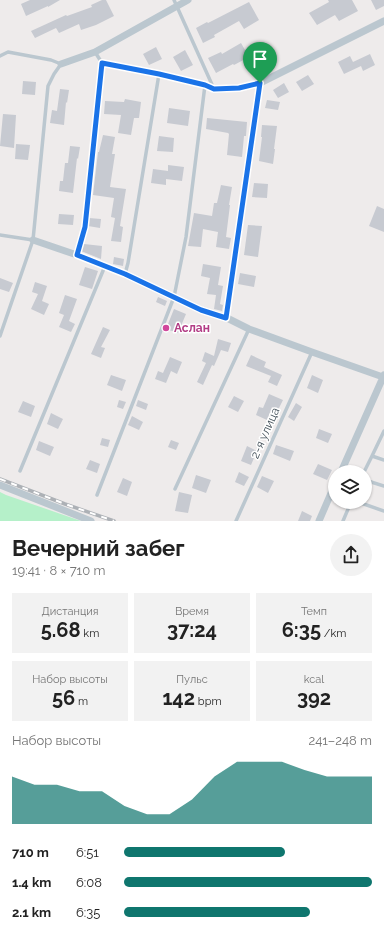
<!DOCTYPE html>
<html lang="ru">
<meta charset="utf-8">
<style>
:root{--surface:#fff;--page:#f2f2f2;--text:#222;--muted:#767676;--accent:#0f766e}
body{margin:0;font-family:Raleway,sans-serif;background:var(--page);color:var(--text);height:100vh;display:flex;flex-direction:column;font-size:15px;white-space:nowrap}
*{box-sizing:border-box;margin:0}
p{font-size:13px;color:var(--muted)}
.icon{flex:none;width:22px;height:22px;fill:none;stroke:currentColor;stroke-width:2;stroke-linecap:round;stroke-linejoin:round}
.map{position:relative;height:521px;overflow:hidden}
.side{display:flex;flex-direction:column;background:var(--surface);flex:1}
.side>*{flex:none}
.tools{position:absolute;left:328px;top:465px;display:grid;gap:8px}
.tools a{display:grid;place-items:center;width:44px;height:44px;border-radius:50%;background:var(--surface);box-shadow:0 1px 3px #0004;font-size:20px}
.pin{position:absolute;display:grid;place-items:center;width:34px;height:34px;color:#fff;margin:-41px -17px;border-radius:50% 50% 50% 0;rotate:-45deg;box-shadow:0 0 4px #0007}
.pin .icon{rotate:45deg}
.round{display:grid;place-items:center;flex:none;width:42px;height:42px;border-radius:21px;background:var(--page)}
.summary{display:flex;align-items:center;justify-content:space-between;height:68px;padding:0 12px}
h1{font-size:22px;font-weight:700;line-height:30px}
.figures{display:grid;grid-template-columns:repeat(3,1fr);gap:6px;height:68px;padding:4px 12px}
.figures div{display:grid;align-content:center;border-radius:0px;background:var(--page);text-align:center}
.figures b{font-size:20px;font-weight:700}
.figures small{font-size:11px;font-weight:400}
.figures p{font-size:11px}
.chart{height:112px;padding:8px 12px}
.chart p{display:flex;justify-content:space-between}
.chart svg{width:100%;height:72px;margin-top:4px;fill:var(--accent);opacity:.7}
ul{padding:0 12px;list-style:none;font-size:13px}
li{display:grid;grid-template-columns:64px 48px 1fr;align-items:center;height:30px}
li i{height:10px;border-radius:5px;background:var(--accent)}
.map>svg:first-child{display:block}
</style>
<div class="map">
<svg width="384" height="521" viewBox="0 0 384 521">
<rect width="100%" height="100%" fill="#eeebeb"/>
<path fill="#b5f0c9" d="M0,492L6,495L81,521H0Z"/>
<path fill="#c7cad1" d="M30,0H60L48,7V6L26,16L21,4Z
M102,0H106L114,16L96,25L81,30L79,24L59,33L56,28L35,38L31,31L66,15L67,16L92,7L91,5Z
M328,0H352L358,11L339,21L335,15L317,25L309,13L329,2Z
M371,0H384V6L376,10Z
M249,2L259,20L244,29L239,21L214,35L215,37L203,43L196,28L207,22L208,23Z
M241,43L249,57L234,65L233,64L216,73L208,58L221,52L222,54Z
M156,47L162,59L149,65L143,54Z
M185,50L193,65L181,71L173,57Z
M370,54L375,65L363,71L361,66L344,74L338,62L350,56L353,62Z
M308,75L314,84L302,91L296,82Z
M23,81L36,82L35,95L22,94Z
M284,83L289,92L278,98L273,90Z
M60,89L69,90L67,103L66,102L64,125L50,123L52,110L57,111Z
M125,99L141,102L139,118H134L131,135L118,133L121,115L104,114L105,101L124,102Z
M267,100L280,102L278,110L265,108Z
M169,108L190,111L188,126L167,123Z
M3,114L16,115L14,148L0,146Z
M207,118L247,122L246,136H244L242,157L227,155L229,134L228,133L206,129Z
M262,125L277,126L274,149H275L273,164L259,161L262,137H261Z
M103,135L115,137L112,154H115L110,187L126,189L120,226L123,227L121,242L111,241L115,218L111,217L114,198L93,195L98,152H99Z
M159,136L174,138L173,152L157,151Z
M16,144L30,145L28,160L15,159Z
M70,146L80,147L78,159L77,158L73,193L59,191L60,181H63L65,163H68Z
M168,165L184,167L182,181L166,179V185L151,183L153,169L168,171Z
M254,183L268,184L267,198L252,197Z
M221,185L232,187L229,205H230L226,237L231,238L229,249L216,247L218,232L203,229L201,247L188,246L194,213L212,216L214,203H217Z
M377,206L384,209V232L369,226Z
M59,214L74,215L73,225L58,224Z
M89,218L101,219L100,228L88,226Z
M248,225L262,226L258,257L244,255Z
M84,244L102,246L101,259L81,251Z
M114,257L124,259L123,266L113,264Z
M203,264L221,267L218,285L223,286L220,304L223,305L222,311L214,309L216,295L207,294L210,278L201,276Z
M85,267L98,271L92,289L79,285Z
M240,273L256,276L254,287L238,284Z
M0,278L13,283L9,292L0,289Z
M35,282L47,286L42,301L49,304L44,315L31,309L38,294L32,292Z
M65,295L77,299L69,321L75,324L71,332L59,327L64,315L59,313Z
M158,297L167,301L165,306L156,302Z
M174,309L186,314L178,333L166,329Z
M103,327L110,330L101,347L105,348L101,358L91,354Z
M218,339L231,343L228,352L221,350L214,366L212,365L203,385L197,382L206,363L202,361L205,352L214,356Z
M251,355L266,362L264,367L282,375L277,386L268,382L271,376L246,366Z
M170,357L182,362L177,374L171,371L166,383L155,379L158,371L163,373Z
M111,375L126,380L122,391L107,385Z
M312,375L323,380L318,393L307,388Z
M269,394L283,400L278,410L272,407L267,420L256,415L259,407L263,408Z
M234,396L244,401L238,412L228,407Z
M119,400L126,402L123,409L117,407Z
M138,400L148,404L146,410L136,406Z
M23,401L35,406L31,417L18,412Z
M296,403L302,407L294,421L288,417Z
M51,413L63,419L58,429L47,424Z
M132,416L143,422L139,430L128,425Z
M319,429L332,434L328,443L316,438Z
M102,438L110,440L108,447L100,445Z
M171,440L179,443L176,450L168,447Z
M39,441L54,447L50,456L36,450Z
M276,445L294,451L290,461L273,454Z
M247,446L257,451L251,465L241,461Z
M90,460L100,464L97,473L86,469Z
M318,464L332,470L327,480L313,474Z
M239,472L249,477L244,486L235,482Z
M196,475L211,480L206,493L192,488Z
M262,476L274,481L268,493L257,487Z
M123,478L132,482L127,496L117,492Z
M179,492L192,495L188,513L175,511Z
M302,511L312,516L310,521H298Z"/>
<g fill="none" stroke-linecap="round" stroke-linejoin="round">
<path stroke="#bbc7cf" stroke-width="3.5" d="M174,0L214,89
M95,52L102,63L159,74L205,85L214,89
M0,56L8,52L51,60L61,64L54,74L48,86L33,240L0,336
M0,235L33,240
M77,255L85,227L102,63
M125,274L128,263L159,74
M227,318L260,83
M384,431L372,456L384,460
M20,471L105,266
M364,472L372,456
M365,480L384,486
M175,489L249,329
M97,495L174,297L186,237L205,85
M358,502L384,511
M236,521L312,352
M343,521L351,502"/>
<path stroke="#bbc7cf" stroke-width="7" d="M61,64L95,52L188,0
M214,89L239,88L260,83L384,21
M33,240L77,255L125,274L201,310L227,318L249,329L312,352L383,377
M341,472L384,375
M0,485L91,521
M319,521L335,484"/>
<defs>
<path id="rail" d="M0,479L65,504L114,521"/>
</defs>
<use href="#rail" stroke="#adb1b6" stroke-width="3.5"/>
<use href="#rail" stroke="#fff" stroke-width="2" stroke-dasharray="6" stroke-linecap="butt"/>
</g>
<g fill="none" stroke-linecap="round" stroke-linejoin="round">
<defs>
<path id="route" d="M102,63L159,74L205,85L214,89L239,88L260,83L226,318L201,310L125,274L77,255L85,227Z"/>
</defs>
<use href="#route" stroke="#fff" stroke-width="8"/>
<use href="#route" stroke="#1a73e8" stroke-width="5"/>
</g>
<circle fill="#d1479c" stroke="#fff" stroke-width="1.5" cx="166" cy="328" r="4"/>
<g text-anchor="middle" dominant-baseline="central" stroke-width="3" stroke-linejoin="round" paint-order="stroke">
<g font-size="12" font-weight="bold" fill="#b23c85" stroke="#fff" text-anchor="start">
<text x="174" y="328">Аслан</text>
</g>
<g font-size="12" fill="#435059" stroke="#fff">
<text transform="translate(265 433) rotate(-66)">2-я улица</text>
</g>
</g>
</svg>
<div class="tools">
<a><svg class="icon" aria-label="layers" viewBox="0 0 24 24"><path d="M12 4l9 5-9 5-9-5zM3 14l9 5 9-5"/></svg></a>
</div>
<div class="pin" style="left:260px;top:83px;background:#1e9e55"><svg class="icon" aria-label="arrive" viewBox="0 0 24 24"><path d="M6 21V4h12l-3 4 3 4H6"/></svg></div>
</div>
<section class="side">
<div class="summary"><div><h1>Вечерний забег</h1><p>19:41 · 8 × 710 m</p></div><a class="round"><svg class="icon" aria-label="share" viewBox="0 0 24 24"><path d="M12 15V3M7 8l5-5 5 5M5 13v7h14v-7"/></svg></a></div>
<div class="figures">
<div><p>Дистанция</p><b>5.68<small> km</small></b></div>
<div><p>Время</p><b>37:24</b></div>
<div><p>Темп</p><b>6:35<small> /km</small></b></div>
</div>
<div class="figures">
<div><p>Набор высоты</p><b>56<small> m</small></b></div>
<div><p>Пульс</p><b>142<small> bpm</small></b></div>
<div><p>kcal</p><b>392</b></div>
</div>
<div class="chart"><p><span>Набор высоты</span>241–248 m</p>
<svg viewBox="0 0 160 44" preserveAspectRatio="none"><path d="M0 44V15L10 20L20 20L30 24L40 24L50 33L60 38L70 38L80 29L90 15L100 6L110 6L120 6L130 11L140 15L150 15L160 15V44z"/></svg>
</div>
<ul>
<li><b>710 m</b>6:51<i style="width:65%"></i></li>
<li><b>1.4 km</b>6:08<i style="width:100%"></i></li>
<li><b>2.1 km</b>6:35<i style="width:75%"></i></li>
</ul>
</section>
